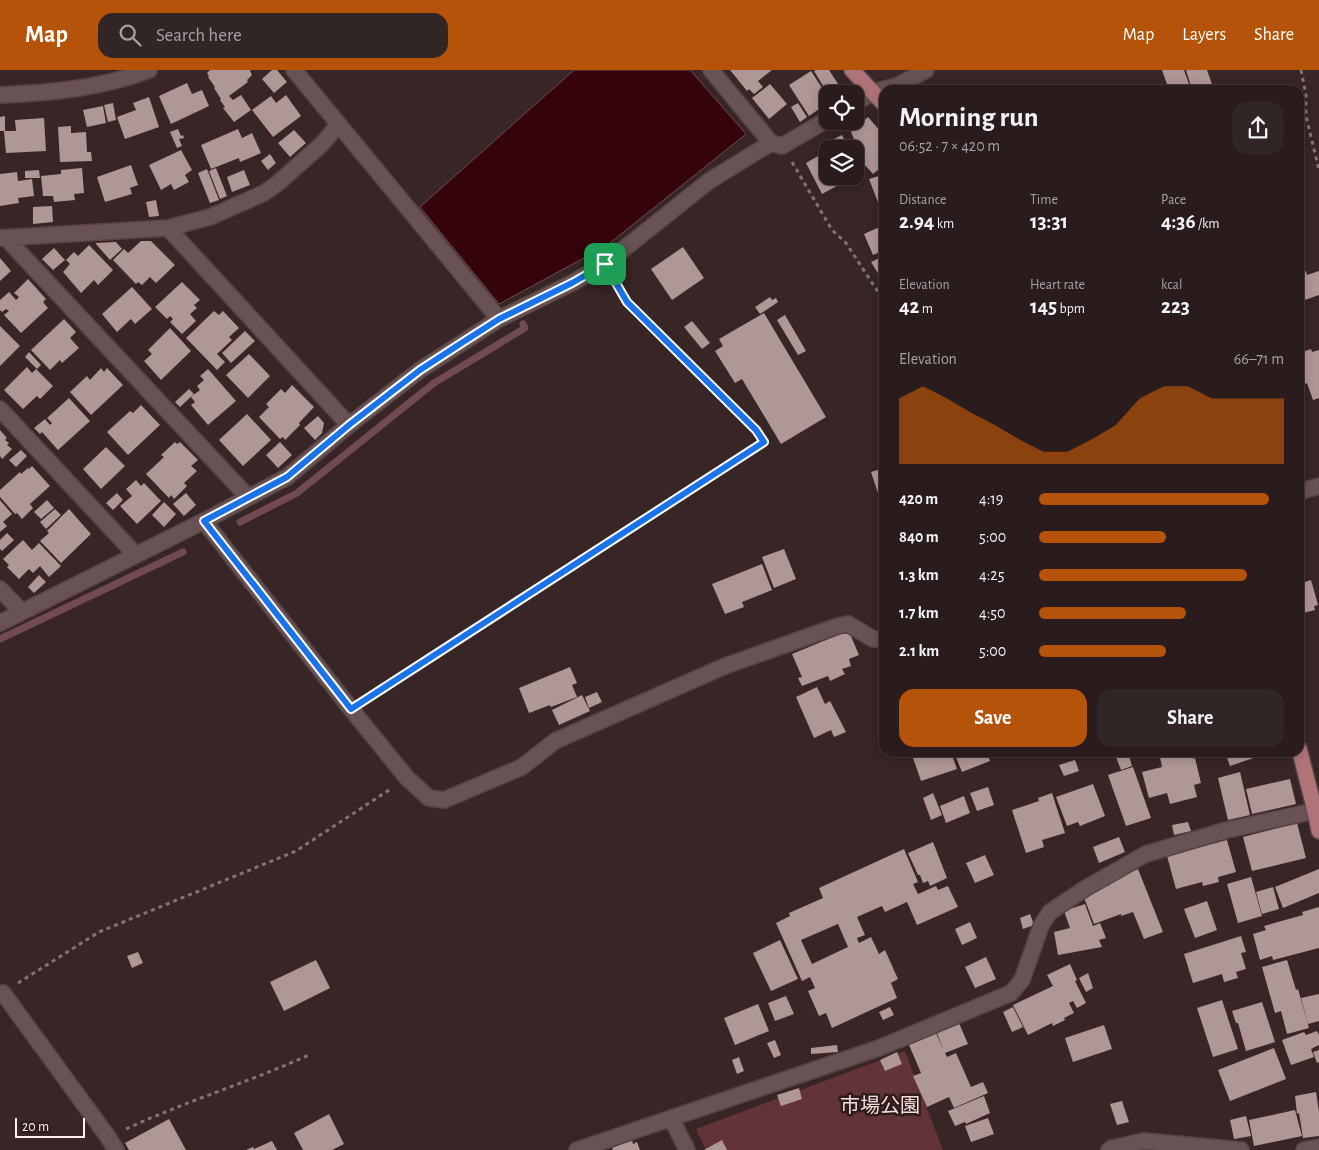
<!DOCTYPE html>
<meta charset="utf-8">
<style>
:root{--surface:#2a1c1c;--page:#322525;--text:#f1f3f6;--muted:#a5a1a3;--line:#463a3b;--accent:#b45309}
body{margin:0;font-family:"Alegreya Sans","Noto Sans JP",sans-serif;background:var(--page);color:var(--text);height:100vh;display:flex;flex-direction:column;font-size:19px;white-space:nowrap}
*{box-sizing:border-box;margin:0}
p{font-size:16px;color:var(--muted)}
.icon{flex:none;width:28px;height:28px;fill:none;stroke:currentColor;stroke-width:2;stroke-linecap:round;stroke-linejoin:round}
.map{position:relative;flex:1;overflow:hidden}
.details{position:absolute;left:879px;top:15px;width:425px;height:672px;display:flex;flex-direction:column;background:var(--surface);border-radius:15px;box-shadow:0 2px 12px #0003,0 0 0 1px var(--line)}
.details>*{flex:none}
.fabs{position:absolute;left:819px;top:15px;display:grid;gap:10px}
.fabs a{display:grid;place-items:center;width:45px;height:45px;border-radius:10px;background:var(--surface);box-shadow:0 2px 12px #0003,0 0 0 1px var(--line);font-size:25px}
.scale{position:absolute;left:15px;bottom:12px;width:70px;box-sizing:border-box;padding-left:5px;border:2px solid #fff1f1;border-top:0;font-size:14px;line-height:18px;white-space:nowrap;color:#fff1f1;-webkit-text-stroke:4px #2e1c1c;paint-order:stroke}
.pin{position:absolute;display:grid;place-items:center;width:42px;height:42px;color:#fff;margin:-21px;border-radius:10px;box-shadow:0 2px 8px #0006}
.round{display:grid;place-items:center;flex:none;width:52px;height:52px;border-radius:15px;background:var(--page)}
.summary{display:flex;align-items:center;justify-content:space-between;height:85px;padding:0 20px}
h1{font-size:28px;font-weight:600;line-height:38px}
.figures{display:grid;grid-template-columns:repeat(3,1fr);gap:8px;height:85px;padding:5px 20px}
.figures div{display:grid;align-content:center}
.figures b{font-size:21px;font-weight:600}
.figures small{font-size:14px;font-weight:400}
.figures p{font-size:14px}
.chart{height:140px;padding:10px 20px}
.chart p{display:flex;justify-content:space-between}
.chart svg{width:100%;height:90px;margin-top:5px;fill:var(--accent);opacity:.7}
.button{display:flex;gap:10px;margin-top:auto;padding:10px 20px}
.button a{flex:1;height:58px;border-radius:15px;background:var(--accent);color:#fff;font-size:20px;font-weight:600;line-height:58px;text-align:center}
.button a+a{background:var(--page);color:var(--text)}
ul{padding:0 20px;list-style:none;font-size:16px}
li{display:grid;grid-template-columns:80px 60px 1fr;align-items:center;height:38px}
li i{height:12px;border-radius:6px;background:var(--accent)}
header{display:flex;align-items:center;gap:30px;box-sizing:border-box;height:70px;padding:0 25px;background:var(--accent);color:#fff}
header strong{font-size:24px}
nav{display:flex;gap:28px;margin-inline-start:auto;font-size:18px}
.search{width:350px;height:45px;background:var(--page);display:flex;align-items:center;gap:12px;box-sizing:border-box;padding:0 18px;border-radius:15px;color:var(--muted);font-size:19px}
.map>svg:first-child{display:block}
</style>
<header>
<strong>Map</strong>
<div class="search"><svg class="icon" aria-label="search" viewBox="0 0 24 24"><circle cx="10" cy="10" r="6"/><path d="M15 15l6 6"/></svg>Search here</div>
<nav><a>Map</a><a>Layers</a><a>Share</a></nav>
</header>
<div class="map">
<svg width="1319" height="1080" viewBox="0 0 1319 1080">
<rect width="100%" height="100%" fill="#382526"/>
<path fill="#623437" d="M905,981L943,1080H706L696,1059Z"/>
<path fill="#35030c" stroke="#724a51" d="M574,0H690L746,64L606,176L499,234L420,137Z"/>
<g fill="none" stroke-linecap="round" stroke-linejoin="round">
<path stroke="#724a51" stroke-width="7" d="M240,452L297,423L434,313L525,258L523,254
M0,569L183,482"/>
</g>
<path fill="#af9697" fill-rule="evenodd" d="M210,0H251L250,1L252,5L247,10L248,12L229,26L233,30L241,25L251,40L234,52L223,38L225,37L220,30L221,29L214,18L215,17L208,7L209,6L207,3Z
M272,0H277L287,12L274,23L262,9Z
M730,0H772L758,11L763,17L754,24L749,19L747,21Z
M816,0H829L842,20L836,24H828L814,1Z
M1162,0H1184L1191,20H1169Z
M1186,0H1207L1214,20H1192Z
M811,1L828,27V31L821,35L822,37L809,46L789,15Z
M187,13L192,24L202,20L209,36L171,54L159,26Z
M770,14L787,34L769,49L752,28Z
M286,25L301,46L273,67L252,40L271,26L276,33Z
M149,27L159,57L125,69L117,47L136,40L133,33Z
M113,33L116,50L108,52L104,35Z
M798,33L807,47L800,52L791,37Z
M103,36L106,53L87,57L83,40Z
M5,46V61H0V47Z
M868,47L881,62L884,59V106L878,100L873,104L863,93L865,92L861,88L863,87L858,81L861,79L856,74L851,62Z
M44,48L46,81L6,83L4,61H16L15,50Z
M71,56V63L86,62L87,82H91L92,91L60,92L58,57Z
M178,59L181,66L183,65L184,68L179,69L182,76L177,78L170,62Z
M238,59L242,68L252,63L261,83L240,92L239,88L211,99L201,75Z
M294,60L306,73L290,87L278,73Z
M842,65L846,73L850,71L853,79H828V106H855L822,124L806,93L825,82L822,75Z
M181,80L192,100L185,105L189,112L174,120L171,114L161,120L149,95Z
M855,83L857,88L855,89L862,102L855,106Z
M270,84L276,93L268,100L261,91Z
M131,95L138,115L130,118L132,124L105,132L97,107Z
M82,98L84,123L74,124L75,130L54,132L53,126H43L41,106L61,104V100Z
M216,98L227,126L220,129L209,101Z
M207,99L219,130L210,133L198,103Z
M39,100L40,108H25V101Z
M244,100L250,115L232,122L227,107Z
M17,102L18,111L32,109L34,126L18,128L19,133L0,136V104Z
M882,105L884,110V148L869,109Z
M156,130L159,146L149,147L146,132Z
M52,136L53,152L33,154V137Z
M884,155V180L873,185L864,164Z
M141,171H151L175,195L156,213L150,207L142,215L138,212L136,214L113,190L124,179L128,183Z
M116,172L122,179L110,190L96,174V173Z
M89,175L113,200L98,215L94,210L81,223L63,202L70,194L66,190L74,182L78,186Z
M683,177L704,208L672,230L651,199Z
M54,178L65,190L53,200L42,189Z
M884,186V213L871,192Z
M0,188L11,201L0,211Z
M1306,201L1307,205L1319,201V225L1299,232V204Z
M28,209L46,229L43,232L48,238L21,263L4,245L9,241L6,239L2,242L0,240V230L9,222L16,230L19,227L14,223Z
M182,212L200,230L194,235L197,238L190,244L196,251L182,264L170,252L173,249L170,246L167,249L155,237Z
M132,217L152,239L135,254L131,249L117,262L102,244Z
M770,227L772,230L776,228L778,232L760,244L755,237Z
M214,241L219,245L223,241L239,258L229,267L232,270L217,284L225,292L217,300L186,268Z
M764,243L826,347L781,374L742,309L735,313L715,281L723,276L719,269Z
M785,245L806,281L798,285L777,250Z
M64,249L76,262L70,268L79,278L62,293L60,290L50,300L31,280Z
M692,251L710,273L702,279L684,257Z
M0,256L20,276L0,296Z
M170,258L191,281L161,310L144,291L152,284L148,280Z
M245,261L255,271L231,293L222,283Z
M1299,274L1302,282L1311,279L1312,282L1319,280V328L1313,330L1307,313L1303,315L1304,317L1299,319Z
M29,282L41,295L37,299L25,287Z
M249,284L270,306L248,328L226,305Z
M27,297L32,303L36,299L53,316L40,329L37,326L23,339L4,320Z
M101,298L104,302L107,298L123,315L91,345L70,322L87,306L90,310Z
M208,299L236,331L208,355L191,335L195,332L191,327L200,320L197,316L204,310L200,306Z
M292,315L314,337L299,353L300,355L285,370L283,367L280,369L259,347L269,337L266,334L281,319L285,323Z
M189,319L194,324L180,337L175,332Z
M69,328L90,351L58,380L42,362L40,364L34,358L45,349L50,355L52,353L47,348Z
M141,335L160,355L128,385L107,362L130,341L133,343Z
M247,344L271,370L243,396L219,370Z
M318,346L324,353L322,363L315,370L304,358Z
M0,360L7,368L5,370L9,373L7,375L12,379L2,389L0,386Z
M175,372L177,374L180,372L198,390L191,396L197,401L184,413L187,416L174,429L171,425L169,428L146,404L164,387L161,385Z
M280,372L292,385L278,398L266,385Z
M106,377L125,396L101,419L83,399Z
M21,380L27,386L16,397L9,390Z
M32,396L50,416L30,434L33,438L22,449L17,443L15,444L0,427V420L20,402L21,404L28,398L29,399Z
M884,398V421L878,423L871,402Z
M136,410L141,416L144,413L161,431L137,454L120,436L132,426L126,419Z
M117,423L123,430L113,440L106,433Z
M186,423L196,435L184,446L173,434Z
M0,430L12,444L3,452L7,456L0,462Z
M47,430L54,438L41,449L34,442Z
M164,432L176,444L164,457L152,445Z
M55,439L61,445L46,459L40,452Z
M69,439L91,464L61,493L40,471L49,463L47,461Z
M7,463L14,470L2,481L0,479V470Z
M23,470L32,480L39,473L61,496L49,507L40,496L33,503L29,499L19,509L7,497L9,495L3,489Z
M784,479L796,509L774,518L762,487Z
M762,494L772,520L742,532L744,537L725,544L712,514Z
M39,505L46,512L34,523L28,517Z
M1311,510L1318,535L1314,536L1315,540L1299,544V514Z
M843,563L850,564L859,585L849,589L851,596L842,599L845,604L830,611L828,606L802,616L798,608L802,607L792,584Z
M570,597L577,613L572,615L577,627L551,637L550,635L529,643L519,618Z
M817,617L825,634L830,631L846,662L834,667L831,660L814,668L796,627Z
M597,622L602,632L589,638L585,627Z
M582,625L590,641L559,655L552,640Z
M911,682H951L957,699L921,711Z
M954,682H986L990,691L962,702Z
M1119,682H1137L1129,686L1132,696L1121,700L1115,684Z
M1159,682H1191L1193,689L1195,688L1201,713L1194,715L1197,727L1170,734L1167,723L1149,728L1142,702L1162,697Z
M1225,682H1268V683L1230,696Z
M1075,690L1079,701L1064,706L1059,695Z
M1133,697L1151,748L1126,756L1108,705Z
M1240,702L1250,745L1228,750L1218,708Z
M1290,709L1296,734L1252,744L1246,719Z
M1093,714L1105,746L1080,756L1078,752L1067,756L1056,727Z
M988,717L994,735L977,741L970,723Z
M933,723L942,745L931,750L923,728Z
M1052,723L1065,763L1042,770L1044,777L1026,783L1012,740L1039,731L1038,728Z
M964,726L970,743L946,753L940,736Z
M1188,752L1191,761L1174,765L1172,755Z
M1297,753L1306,788L1252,801L1243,767Z
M1119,767L1125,782L1099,793L1093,777Z
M1227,770L1236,802L1218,807L1219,812L1203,816L1202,812L1176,819L1167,786Z
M933,772L947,808L930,816L928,811L923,813L920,805H918L908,783Z
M904,779L918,812L913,814L918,824L936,816L938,820L948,816L958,837L917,855L907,832L885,842L882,836L857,847L865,865L857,868L859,873L871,867L879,884L885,880L898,909L891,913L897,928L832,958L826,943L819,946L808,921L815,918L810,907L802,911L776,853L790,846L789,843L823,828L819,818ZM838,854L848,877L812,894L801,870Z
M985,785L994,805L975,813L966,793Z
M1138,799L1163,862L1144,869L1133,842L1121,846V844L1094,854L1083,825L1110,815L1109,812Z
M1319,799V823L1283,838L1275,817Z
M1251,807L1262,846L1238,853L1227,814Z
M1273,817L1279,839L1262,844L1256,822Z
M1207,831L1217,860L1195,868L1184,839Z
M1085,834L1093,856L1100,853L1106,868L1099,870L1102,877L1058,885L1054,862L1070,858L1064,841Z
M1319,837V878L1273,890L1272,886L1260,890L1253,864L1266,860L1264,856L1303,845L1302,842Z
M1030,844L1034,855L1023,859L1020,848Z
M970,852L977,868L962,875L955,859Z
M1241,866L1246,882L1241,883L1246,899L1236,902L1238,908L1224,912L1222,904L1193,913L1184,884Z
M780,870L798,909L771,921L753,883Z
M138,882L143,893L132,898L127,886Z
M986,887L996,909L975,918L965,897Z
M316,890L330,918L284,941L270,912Z
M1287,890L1296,920L1298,919L1309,958L1287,964L1281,941L1275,943L1262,897Z
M1070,894L1077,910L1075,911L1086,933L1077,938L1073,931L1069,933L1074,943L1064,948L1065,950L1053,956L1052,953L1028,965L1013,935L1053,916L1047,905Z
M1088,903L1093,918L1086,922L1079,908Z
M1319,924V951L1308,954L1301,928Z
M786,926L794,944L775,951L768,933Z
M1222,930L1238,979L1213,987L1197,938Z
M1262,932L1275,972L1246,981L1238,953H1236L1232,941Z
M758,934L769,961L735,975L724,948Z
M890,937L894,945L883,950L879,942Z
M1013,937L1023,957L1012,962L1003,942Z
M959,953L968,974L945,983L947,987L956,983L971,1017L983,1012L988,1023L954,1038L949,1027L927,1037L913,1006L921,1003L909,975L936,963L943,979L937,963Z
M1104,955L1112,979L1073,992L1065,968Z
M1317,961L1319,965V975L1311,979L1314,987L1291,995L1282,970L1304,962L1306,965Z
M775,970L781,985L774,988L767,973Z
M837,975L838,982L811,984V978Z
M1274,978L1286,1009L1230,1031L1218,1000Z
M1319,980V992L1317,993L1313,982Z
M897,982L902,994L885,1001L880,990Z
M739,987L744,1001L737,1004L732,990Z
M799,1018L802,1029L781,1036L777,1025Z
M1316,1022L1319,1042V1066L1303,1068L1299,1043L1297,1044L1295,1026Z
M984,1026L990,1043L966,1054L965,1052L955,1056L948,1041Z
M1122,1031L1129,1052L1117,1055L1110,1034Z
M1295,1040L1302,1066L1254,1076L1249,1050Z
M329,1044L344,1074L332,1080H303L294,1063Z
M1246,1046L1251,1066L1234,1069L1230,1050Z
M988,1048L994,1064L971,1072L965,1056Z
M169,1049L186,1080H129L125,1073Z
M632,1070L633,1074L637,1072L640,1080H613L612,1078Z
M722,1070L727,1080H704Z
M272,1071L277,1080H246L253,1077L254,1079Z"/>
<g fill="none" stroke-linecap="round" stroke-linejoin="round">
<defs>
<path id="street" d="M294,0L499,249
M711,0L771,73L782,76L828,49
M855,33L873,22L897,16L926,0
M168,158L349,355
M0,168L168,158L210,147L264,123L278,113L322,74L339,54
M6,168L248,427
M0,339L135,484
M1299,422L1319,416
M204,451L351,639L407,708L429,728L444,730L522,697L555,671L725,596L838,556L848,554L873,569H884
M0,519L22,542
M0,553L204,451L287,407L349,355L420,300L499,249L572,213L605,194L709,111L771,73
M3,923L108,1067L116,1080
M671,1048L687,1080
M577,1080L879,978L1011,923L1022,910L1041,856L1050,842L1086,818L1146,784L1227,760L1319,740
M1109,1080L1112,1078L1144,1071L1241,1080
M1304,1080L1319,1077"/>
<path id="secondary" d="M0,25C50,23 102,18 149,0"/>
<path id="primary" d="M852,0L884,34
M1299,678L1315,741L1319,761"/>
</defs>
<use href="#street" stroke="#554445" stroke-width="18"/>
<use href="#secondary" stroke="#554445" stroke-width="18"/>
<use href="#primary" stroke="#554445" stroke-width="18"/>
<path stroke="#847373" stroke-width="3" stroke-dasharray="4 4" stroke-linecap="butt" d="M1301,0L1306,25V46L1319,100
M792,92L832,160L846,173L884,231
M366,629L763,372L755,360L627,232L614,210
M18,913L99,862L296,781L392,718
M126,1059C186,1031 250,1012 311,984"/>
<use href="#street" stroke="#685253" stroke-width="15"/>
<use href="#secondary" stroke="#685253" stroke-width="15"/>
<use href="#primary" stroke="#af7478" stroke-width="15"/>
</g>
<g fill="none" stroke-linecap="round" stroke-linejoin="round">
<defs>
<path id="route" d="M605,194L627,232L756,360L764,372L351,639L204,451L287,407L349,355L420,300L460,274L499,249L572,213Z"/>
</defs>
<use href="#route" stroke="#fff" stroke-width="10"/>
<use href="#route" stroke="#1a73e8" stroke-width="6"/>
</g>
<g text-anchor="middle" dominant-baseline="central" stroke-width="5" stroke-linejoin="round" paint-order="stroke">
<g font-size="20" fill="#f4dddd" stroke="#2e1c1c">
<text x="880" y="1036">市場公園</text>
</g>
</g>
</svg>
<div class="fabs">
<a><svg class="icon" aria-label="locate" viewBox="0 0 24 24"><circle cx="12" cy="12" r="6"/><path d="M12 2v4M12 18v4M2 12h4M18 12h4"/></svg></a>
<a><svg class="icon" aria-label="layers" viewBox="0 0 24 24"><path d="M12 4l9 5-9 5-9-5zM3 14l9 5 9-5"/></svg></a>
</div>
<div class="scale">20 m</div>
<div class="pin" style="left:605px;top:194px;background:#1e9e55"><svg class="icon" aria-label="arrive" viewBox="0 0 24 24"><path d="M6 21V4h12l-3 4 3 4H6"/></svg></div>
<section class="details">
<div class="summary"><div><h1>Morning run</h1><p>06:52 · 7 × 420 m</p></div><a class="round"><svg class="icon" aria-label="share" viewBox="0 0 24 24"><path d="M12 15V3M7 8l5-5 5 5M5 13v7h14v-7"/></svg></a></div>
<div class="figures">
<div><p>Distance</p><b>2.94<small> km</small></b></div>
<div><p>Time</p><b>13:31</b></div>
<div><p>Pace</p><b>4:36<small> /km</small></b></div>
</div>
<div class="figures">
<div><p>Elevation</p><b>42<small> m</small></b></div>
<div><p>Heart rate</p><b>145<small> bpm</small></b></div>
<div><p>kcal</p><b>223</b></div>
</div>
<div class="chart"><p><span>Elevation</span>66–71 m</p>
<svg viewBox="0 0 160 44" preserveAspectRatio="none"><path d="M0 44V12L10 6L20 12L30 19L40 25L50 32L60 38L70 38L80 32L90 25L100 12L110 6L120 6L130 12L140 12L150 12L160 12V44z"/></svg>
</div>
<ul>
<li><b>420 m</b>4:19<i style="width:94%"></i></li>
<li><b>840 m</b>5:00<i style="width:52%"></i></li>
<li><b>1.3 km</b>4:25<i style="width:85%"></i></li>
<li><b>1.7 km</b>4:50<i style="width:60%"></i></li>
<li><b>2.1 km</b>5:00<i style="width:52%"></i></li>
</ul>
<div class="button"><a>Save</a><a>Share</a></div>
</section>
</div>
